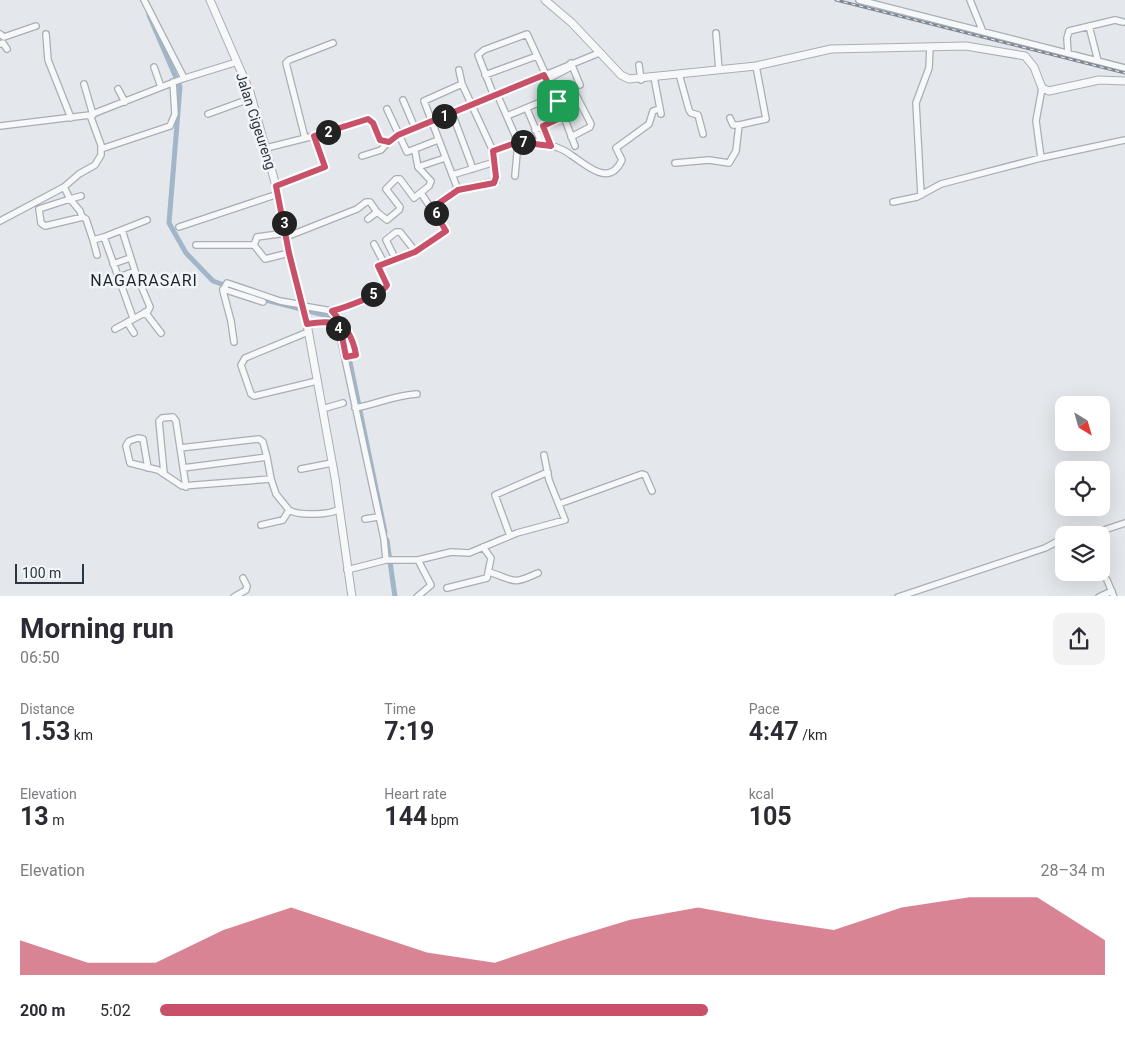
<!DOCTYPE html>
<meta charset="utf-8">
<style>
:root{--surface:#fff;--page:#f2f2f3;--text:#2b2b33;--muted:#7c7c81;--accent:#c85169}
body{margin:0;font-family:Roboto,sans-serif;background:var(--page);color:var(--text);height:100vh;display:flex;flex-direction:column;font-size:19px;white-space:nowrap}
*{box-sizing:border-box;margin:0}
p{font-size:16px;color:var(--muted)}
.icon{flex:none;width:28px;height:28px;fill:none;stroke:currentColor;stroke-width:2;stroke-linecap:round;stroke-linejoin:round}
.map{position:relative;height:596px;overflow:hidden}
.panel{display:flex;flex-direction:column;background:var(--surface);flex:1}
.panel>*{flex:none}
.needle{width:32px;rotate:143deg}
.controls{position:absolute;left:1055px;top:396px;display:grid;gap:10px}
.controls a{display:grid;place-items:center;width:55px;height:55px;border-radius:10px;background:var(--surface);box-shadow:0 5px 20px #0002;font-size:25px}
.scale{position:absolute;left:15px;bottom:12px;width:69px;box-sizing:border-box;padding-left:5px;border:2px solid #2c3542;border-top:0;font-size:14px;line-height:18px;white-space:nowrap;color:#2c3542;-webkit-text-stroke:4px #f3f6f8;paint-order:stroke}
.pin{position:absolute;display:grid;place-items:center;width:42px;height:42px;color:#fff;margin:-21px;border-radius:10px;box-shadow:0 2px 8px #0006}
.km{position:absolute;width:25px;height:25px;margin:-12px;border-radius:50%;background:#222;color:#fff;font-size:14px;line-height:25px;text-align:center}
.round{display:grid;place-items:center;flex:none;width:52px;height:52px;border-radius:10px;background:var(--page)}
.headline{display:flex;align-items:center;justify-content:space-between;height:85px;padding:0 20px}
h1{font-size:28px;font-weight:700;line-height:38px}
.figures{display:grid;grid-template-columns:repeat(3,1fr);gap:8px;height:85px;padding:5px 20px}
.figures div{display:grid;align-content:center}
.figures b{font-size:25px;font-weight:700}
.figures small{font-size:14px;font-weight:400}
.figures p{font-size:14px}
.chart{height:140px;padding:10px 20px}
.chart p{display:flex;justify-content:space-between}
.chart svg{width:100%;height:90px;margin-top:5px;fill:var(--accent);opacity:.7}
ul{padding:0 20px;list-style:none;font-size:16px}
li{display:grid;grid-template-columns:80px 60px 1fr;align-items:center;height:38px}
li i{height:12px;border-radius:6px;background:var(--accent)}
.map>svg:first-child{display:block}
</style>
<div class="map">
<svg width="1125" height="597" viewBox="0 0 1125 597">
<rect width="100%" height="100%" fill="#e4e7eb"/>
<g fill="none" stroke-linecap="round" stroke-linejoin="round">
<path stroke="#a1b6c9" stroke-width="5" d="M149,15L180,87L169,223L186,253L213,281L266,300L336,318L345,338L385,532
M387,540L395,597"/>
<defs>
<path id="minor" d="M144,0L184,78
M859,0L1125,68
M970,0L983,32
M1089,26L1098,61
M716,33L719,70
M0,34L4,37L36,26
M46,34L48,60L71,118
M0,44L3,43L7,49
M1068,53L1067,38L1069,31L1115,20L1123,22
M571,63L580,85
M639,65L641,80
M154,67L161,87
M459,70L462,84
M679,74L689,110L691,113L698,115L703,134
M485,75L537,56
M654,77L661,114
M546,80L569,68V65
M84,84L93,115
M118,89L125,102
M497,94L518,142L515,176
M494,96L478,55L484,50L527,34L558,101L575,93L591,124L590,127L571,137
M403,100L415,128
M558,101L575,146
M387,109L407,152L438,140
M527,109L542,144
M452,113L473,169
M208,114L252,98
M90,115L101,145V155L95,165L79,174L64,187L70,199L39,209L41,223L45,226L83,217L86,219L93,240L104,237L133,318
M507,116L555,96
M730,118L733,125H739
M0,126L90,115L182,79L237,62
M543,126L551,146
M535,130L564,117
M305,138L286,63L289,60L333,43
M266,148L314,136L367,119L373,123L380,140L389,141L398,135L599,53
M101,149L170,126L175,114L173,82
M415,151L418,167L445,158
M493,151C513,144 528,139 550,145C557,147 566,151 571,155C587,165 609,188 622,160L616,148L649,124L653,111L659,109
M362,156L381,150L389,141
M1041,158L1036,121L1042,88
M675,163L709,160L729,163L736,151L739,125L766,119L756,66
M452,175L495,162
M276,186L325,167L314,136
M921,195L916,103L929,68L930,47
M81,196L70,199L80,211L82,217
M893,202L917,197L941,184L1041,158L1125,140
M432,208L458,190L496,181L493,151L462,84L424,101L458,190
M368,219L377,212L387,220L399,210L400,207L386,189L396,179H400L414,198L429,186L431,181L418,167
M0,221L64,187
M179,227L278,194
M122,230L135,271
M104,237L147,220
M286,237L357,209L366,202H370L377,212
M93,240L97,255
M374,244L384,263
M196,245H254L265,259L289,253
M254,245L257,237L286,233
M396,260L386,240L396,232H400L415,251
M113,264L130,258
M377,267L415,251L446,231L421,193
M223,289L263,302
M303,306L332,311L361,302L367,297L384,290L387,285L378,266
M332,311C344,325 353,336 356,355L346,357
M145,312L161,333
M127,322L134,333
M307,324L331,321L339,331L384,539L386,560
M115,329L148,311L150,307L135,271L117,278
M308,332L245,358L241,365L251,394L254,396L317,381
M234,342L231,321L223,291L227,283L280,301L303,305
M355,408C377,404 395,395 417,394
M322,409L343,403
M180,448L259,439L263,442L267,457L183,468
M267,457L271,479
M148,468L143,439L138,438L129,441L126,446L130,463L158,470L182,486L271,479L276,494L289,510
M301,469L332,463
M164,473L159,421L162,418L173,417L176,421L186,487
M559,504L642,474L645,475L652,491
M365,519L378,517
M261,525L283,520L289,510C298,516 331,515 339,509
M1089,535L1125,523
M510,536L495,495L548,472
M347,570L386,560H418L451,552L469,553L517,533L565,520L549,480L544,455
M489,572C515,580 510,586 538,573
M1107,580L1114,597
M447,588L487,578L491,558L483,547
M234,597L246,590L247,586L243,578
M417,597L431,585L418,560
M898,597L1045,548L1064,538
M1099,597L1112,591"/>
<path id="tertiary" d="M210,0L250,92L276,186L289,253L307,324L335,478L352,597
M545,0L572,23L621,75L629,79L756,66L831,49L966,46L1025,56L1034,67L1042,88L1049,91L1099,80L1125,81"/>
</defs>
<use href="#minor" stroke="#a9aeb5" stroke-width="8"/>
<use href="#tertiary" stroke="#a9aeb5" stroke-width="9"/>
<use href="#minor" stroke="#f6f8f9" stroke-width="5.5"/>
<use href="#tertiary" stroke="#f6f8f9" stroke-width="7"/>
<defs>
<path id="rail" d="M836,0L1125,73"/>
</defs>
<use href="#rail" stroke="#7e8794" stroke-width="3"/>
<use href="#rail" stroke="#f3f6f8" stroke-width="1" stroke-dasharray="4" stroke-linecap="butt"/>
</g>
<g fill="none" stroke-linecap="round" stroke-linejoin="round">
<defs>
<path id="route" d="M544,75L564,116L543,126L551,146L518,142L493,151L496,177L494,183L458,190L432,208L446,231L415,252L378,266L387,285C384,294 343,308 332,311C344,325 353,336 356,355L346,357C340,326 342,318 307,324L289,253L276,186L325,167L314,136L368,119L373,123L380,140L389,142L398,135Z"/>
</defs>
<use href="#route" stroke="#fff" stroke-width="10"/>
<use href="#route" stroke="#c85169" stroke-width="6"/>
</g>
<g text-anchor="middle" dominant-baseline="central" stroke-width="5" stroke-linejoin="round" paint-order="stroke">
<g font-size="14" fill="#2c3542" stroke="#f3f6f8">
<text transform="translate(256 121) rotate(72)">Jalan Cigeureng</text>
</g>
<g font-size="16" letter-spacing="1" fill="#1e2634" stroke="#f3f6f8">
<text x="144" y="280">NAGARASARI</text>
</g>
</g>
</svg>
<div class="controls">
<a><svg class="needle" viewBox="-14 -14 28 28"><path d="M0-13l5 13h-10z" fill="#e53935"/><path d="M0 13l5-13h-10z" fill="#7c7c81"/></svg></a>
<a><svg class="icon" aria-label="locate" viewBox="0 0 24 24"><circle cx="12" cy="12" r="6"/><path d="M12 2v4M12 18v4M2 12h4M18 12h4"/></svg></a>
<a><svg class="icon" aria-label="layers" viewBox="0 0 24 24"><path d="M12 4l9 5-9 5-9-5zM3 14l9 5 9-5"/></svg></a>
</div>
<div class="scale">100 m</div>
<div class="pin" style="left:558px;top:101px;background:#1e9e55"><svg class="icon" aria-label="arrive" viewBox="0 0 24 24"><path d="M6 21V4h12l-3 4 3 4H6"/></svg></div>
<b class="km" style="left:444px;top:116px">1</b>
<b class="km" style="left:328px;top:132px">2</b>
<b class="km" style="left:284px;top:223px">3</b>
<b class="km" style="left:338px;top:328px">4</b>
<b class="km" style="left:373px;top:294px">5</b>
<b class="km" style="left:436px;top:213px">6</b>
<b class="km" style="left:523px;top:142px">7</b>
</div>
<section class="panel">
<div class="headline"><div><h1>Morning run</h1><p>06:50</p></div><a class="round"><svg class="icon" aria-label="share" viewBox="0 0 24 24"><path d="M12 15V3M7 8l5-5 5 5M5 13v7h14v-7"/></svg></a></div>
<div class="figures">
<div><p>Distance</p><b>1.53<small> km</small></b></div>
<div><p>Time</p><b>7:19</b></div>
<div><p>Pace</p><b>4:47<small> /km</small></b></div>
</div>
<div class="figures">
<div><p>Elevation</p><b>13<small> m</small></b></div>
<div><p>Heart rate</p><b>144<small> bpm</small></b></div>
<div><p>kcal</p><b>105</b></div>
</div>
<div class="chart"><p><span>Elevation</span>28–34 m</p>
<svg viewBox="0 0 160 44" preserveAspectRatio="none"><path d="M0 44V27L10 38L20 38L30 22L40 11L50 22L60 33L70 38L80 27L90 17L100 11L110 17L120 22L130 11L140 6L150 6L160 27V44z"/></svg>
</div>
<ul>
<li><b>200 m</b>5:02<i style="width:58%"></i></li>
</ul>
</section>
